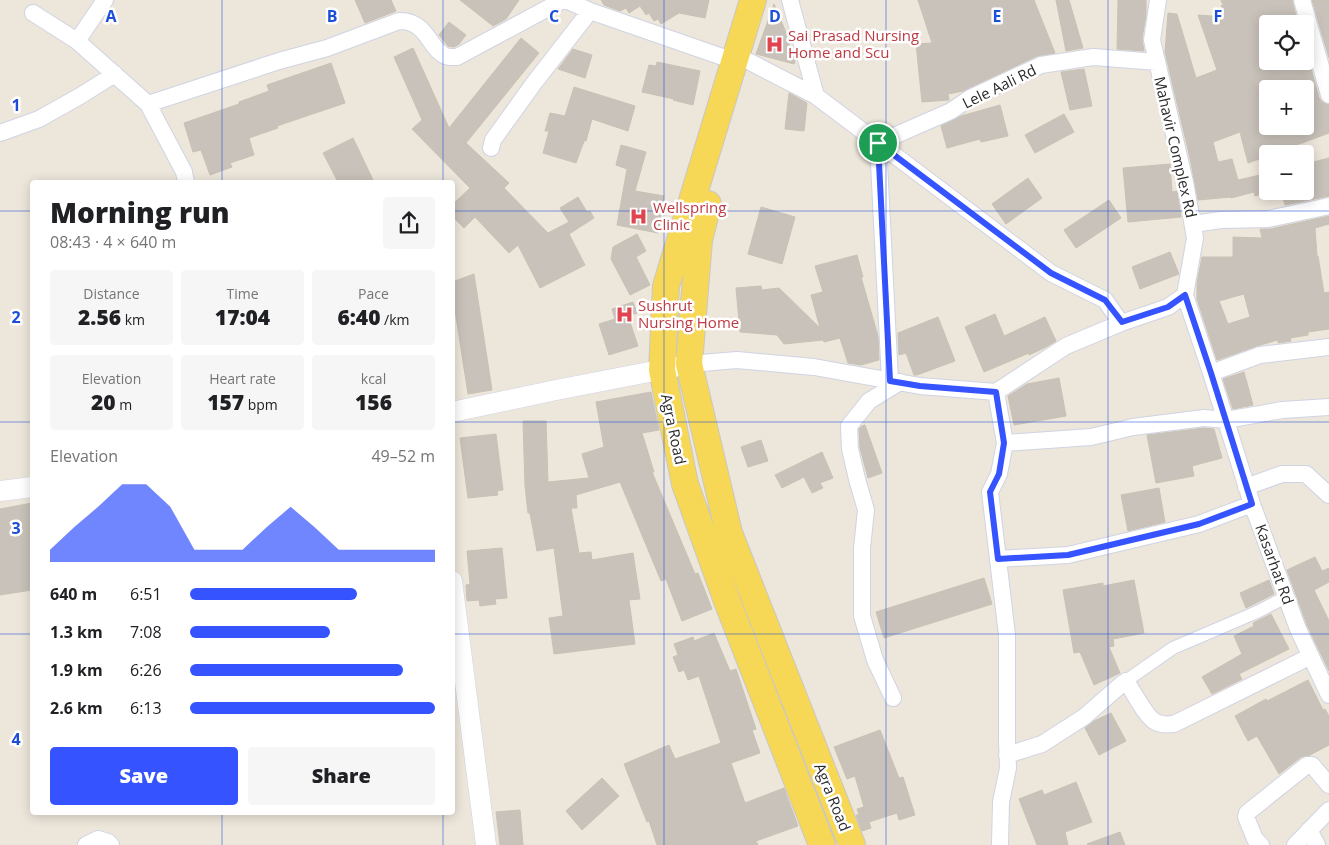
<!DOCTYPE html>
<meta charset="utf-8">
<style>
:root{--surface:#fff;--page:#f6f6f6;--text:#202124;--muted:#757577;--accent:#3553ff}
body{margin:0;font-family:"Open Sans",sans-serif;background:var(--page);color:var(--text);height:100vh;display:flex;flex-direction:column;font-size:19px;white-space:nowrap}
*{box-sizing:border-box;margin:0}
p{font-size:16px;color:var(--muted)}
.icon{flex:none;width:28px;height:28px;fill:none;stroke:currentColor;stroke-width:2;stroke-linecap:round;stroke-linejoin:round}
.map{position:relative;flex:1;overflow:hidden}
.details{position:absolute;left:30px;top:180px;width:425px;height:635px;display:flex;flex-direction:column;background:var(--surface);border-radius:5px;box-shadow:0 2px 12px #0003}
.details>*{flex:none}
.controls{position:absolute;left:1259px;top:15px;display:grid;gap:10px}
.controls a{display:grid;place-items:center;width:55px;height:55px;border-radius:5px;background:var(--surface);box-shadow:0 2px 12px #0003;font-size:25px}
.pin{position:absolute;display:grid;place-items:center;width:42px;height:42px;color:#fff;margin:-21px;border:2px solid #fff;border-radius:50%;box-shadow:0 1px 5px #0007}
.round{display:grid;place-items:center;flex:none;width:52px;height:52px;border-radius:5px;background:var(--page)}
.head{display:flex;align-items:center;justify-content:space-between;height:85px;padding:0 20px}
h1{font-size:28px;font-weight:800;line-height:38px}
.figures{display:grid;grid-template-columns:repeat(3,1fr);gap:8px;height:85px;padding:5px 20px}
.figures div{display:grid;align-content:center;border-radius:5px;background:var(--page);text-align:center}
.figures b{font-size:21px;font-weight:800}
.figures small{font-size:14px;font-weight:400}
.figures p{font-size:14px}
.chart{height:140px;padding:10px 20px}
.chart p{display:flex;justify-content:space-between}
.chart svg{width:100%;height:90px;margin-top:5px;fill:var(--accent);opacity:.7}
.button{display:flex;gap:10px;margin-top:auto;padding:10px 20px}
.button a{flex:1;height:58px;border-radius:5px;background:var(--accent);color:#fff;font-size:20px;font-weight:800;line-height:58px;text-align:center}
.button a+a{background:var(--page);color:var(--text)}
ul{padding:0 20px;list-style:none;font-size:16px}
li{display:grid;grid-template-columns:80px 60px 1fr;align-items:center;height:38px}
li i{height:12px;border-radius:6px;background:var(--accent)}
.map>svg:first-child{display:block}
</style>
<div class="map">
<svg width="1329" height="845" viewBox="0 0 1329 845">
<rect width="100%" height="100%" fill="#ede6db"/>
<path fill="#c8c2ba" stroke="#c8c2b4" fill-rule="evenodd" d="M355,0H391L396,11L365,23Z
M460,0H519L506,19L493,26Z
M601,0H709L705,18L679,13L661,24L658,19L654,21L649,13L646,15L640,6L629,13L626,8L620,11L604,5Z
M918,0H1034L1055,53L1037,56L963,91L948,94L949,100L922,102L916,44L932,43Z
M1056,0H1069L1083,48L1066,51Z
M1118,0H1146V15L1142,39L1144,51L1117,49Z
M1221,0H1292L1298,24H1268V61H1305V47L1319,98L1322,102L1329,105V133L1272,154H1268V156L1248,163L1240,132L1213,142L1218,162L1232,159L1238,180L1265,174L1268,183V191L1270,192L1255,196L1254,192L1231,198V197L1198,200L1190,158L1165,52L1168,13L1177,14L1196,78L1217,70L1198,15L1225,17L1221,6L1223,5ZM1305,79V126H1294L1268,136V89H1276Z
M1312,0H1329V58Z
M774,4L790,42L789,46L793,51L796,59L794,64L756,54Z
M449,22L466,35L459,44L454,47L448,46L439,35Z
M521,38L539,53L466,143L509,183L504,188L548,233L569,222L560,208L578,197L587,212L590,211L594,218L569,234L585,265L540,288L518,245L509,253L475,217L464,228L452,216V205L470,188L412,129L422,120L394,57L413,48L449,128Z
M573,49L592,55L585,78L558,69Z
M657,62L700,71L693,105L673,100L674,99L642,92L649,65L656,66Z
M331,63L345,103L277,126L278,128L249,138L254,155L230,163L232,167L210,175L201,150L193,152L184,123L239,104V102L269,91L267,85Z
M1084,69L1092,106L1070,110L1061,72Z
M574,87L635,106L628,131L592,119L586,141H584L576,163L543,153L549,131H545L550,113L565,116Z
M789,93L807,103L804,131L785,129Z
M1000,105L1008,136L981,142L980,139L947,148L941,126L961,116Z
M1064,114L1074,132L1035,153L1025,135Z
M353,138L374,182H338L323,153Z
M621,145L646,152L635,191L664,196L658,233L617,225L627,169L616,165Z
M1329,158V196L1285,205L1281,191H1305V164Z
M1170,164L1172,192L1177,191L1181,217L1128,222L1123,168Z
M1028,178L1042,198L1006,224L992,204Z
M1109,200L1121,218L1076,248L1064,230Z
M761,207L795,217L782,264L748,254Z
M1329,216V224L1315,228L1317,256H1318L1324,293L1329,292V329L1308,332V335L1290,338L1291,341L1278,343V340L1257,346L1217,360L1197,299V283L1202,257H1233V237L1262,238L1260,229H1270ZM1244,294L1250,317L1228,324L1219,301Z
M637,234L646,251L636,257L650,285L630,295L611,259L613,247Z
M1170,252L1179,274L1140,289L1132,267Z
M857,255L863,277H861L878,336L879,360L861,365L848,363L840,338L824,342L823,340L784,344L777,335L740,332L736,288L761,286L762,290L779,288L820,328L811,295L823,292L815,266Z
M474,274L492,390L468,394L452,291V282Z
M633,302L637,313L628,316L638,346L609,355L599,324L615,319L612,309Z
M995,314L1004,336L1045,317L1056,341L1046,347L1029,355V353L984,372L965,327Z
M938,317L955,361L917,375H914L906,353L899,355L898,333Z
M1244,372L1253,405L1233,409L1223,379Z
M1059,378L1066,416L1014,425L1008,396L1027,384Z
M651,392L659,430L642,433L654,472H652L695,574L698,573L712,609L682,621L666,579L661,581L620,482L576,495L577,508H571L579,553L591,552L592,560L633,553L640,599L629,600L635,644L554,654L549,618L563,616L554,548L537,551L530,513H528L525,486L523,421H546L548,482L589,478L582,454L604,447L596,402Z
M865,425L882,473L868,478L860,448L859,429L862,426Z
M1204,428L1214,429L1222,458L1192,466L1194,476L1156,483L1147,435Z
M496,434L503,490L497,491L498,495L468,498L460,438Z
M761,440L768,461L748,467L741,447Z
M822,452L833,478L820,483L823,488L812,493L804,477L782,488L775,475Z
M1159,488L1165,522L1128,531L1121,495Z
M32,503V590L0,595V509Z
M502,548L507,598L495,599L496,604L480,606L479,600L467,601L466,585L470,584L467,551Z
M1315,557L1322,571L1329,568V582L1314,590L1329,621V671L1307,625L1287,570Z
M984,578L992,604L884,638L876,612Z
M1134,580L1144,633L1113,639L1114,646L1109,647L1120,673L1094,685L1080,652L1074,653L1063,590L1103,583V586Z
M1269,580L1274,594L1246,608L1240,593Z
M1271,614L1289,649L1239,674L1242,679L1212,694L1202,677L1242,654L1234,636L1254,626L1253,623Z
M714,633L730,671L736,669L756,729L752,730L760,753L731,763L745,803L784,788L798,826L756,841L758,845H657L649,821L647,822L624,764L669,745L675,759L721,743L699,676L688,680L684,670L679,672L673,657L678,655L674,644L693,637L694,641Z
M1308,680L1323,710L1325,709L1329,716V745L1310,755L1301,757L1279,774L1257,736L1248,741L1235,716L1266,699L1267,701Z
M1111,713L1126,741L1099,755L1085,728L1094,721Z
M880,730L899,778L903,777L915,815L899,820L897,813L869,822L871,828L862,831L856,815H859L857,809L864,807L855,776L847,779L834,747Z
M602,778L619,796L582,830L566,811Z
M1076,782L1092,822L1065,832L1068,845H1037L1019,799L1042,790L1044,795Z
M520,810L523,845H500L496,812Z
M1120,832L1125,845H1088L1087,844Z"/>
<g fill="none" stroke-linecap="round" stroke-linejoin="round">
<defs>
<path id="pedestrian" d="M1123,683L1173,648L1257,612L1286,597"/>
<path id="minor" d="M566,0L590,11L734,61
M790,0L816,96
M1158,0L1152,40L1185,182L1195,238L1185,295L1211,373L1252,504L1298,629L1329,695
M1302,0L1329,95
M33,13L77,41L148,104L184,172L186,182
M77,41L105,0
M748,61L816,96L1051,273L1105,300L1121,323
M148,104L279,61L327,48L399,21C429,20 429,53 449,57C452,57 455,57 457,57L563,0
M0,133L39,119L80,96L115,74
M491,148L493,140L534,83L590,11
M1193,224L1221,220L1268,219L1329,206
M689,364L737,360L814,367L920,386L996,392
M1211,373L1260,355L1329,347
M890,381L878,143L951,111L970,98L1041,65L1093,57L1157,62
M996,392L1005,443L999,474L990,492L1007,635V740L1008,768L1001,802L1000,845
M996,392L1066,346L1121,323L1168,307L1185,295
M1005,443L1091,437L1133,427L1204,418L1226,420L1282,410L1329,407
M1246,487L1282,474H1306L1329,495
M998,559L1068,555L1199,524L1252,504
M1126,681C1133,691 1145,715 1154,721C1160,725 1166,725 1174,724L1311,656
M893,698L875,660L862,616V548L866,510L857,479L850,449L849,426L869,401L900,382
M1007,755L1042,744L1084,717L1123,683
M1309,830L1317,845
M86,845L98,839L108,842L111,845
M1261,845L1255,839L1246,817L1247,813L1307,765H1312L1329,785
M1295,845L1329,810"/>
<path id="tertiary" d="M452,412L556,390L675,367
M0,491L32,487
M452,581L486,845"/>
<path id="primary" d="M753,0L666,286L662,370L685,484L727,601L822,845
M708,204L699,240L689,364L729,533L852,845"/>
</defs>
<use href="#pedestrian" stroke="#d0d3e3" stroke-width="14"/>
<use href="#minor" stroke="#d0d3e3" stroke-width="18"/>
<use href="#tertiary" stroke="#d0d3e3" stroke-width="21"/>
<use href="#primary" stroke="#c8c8c8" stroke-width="28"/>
<use href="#pedestrian" stroke="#fff" stroke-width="12"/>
<use href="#minor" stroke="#fff" stroke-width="16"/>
<use href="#tertiary" stroke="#fff" stroke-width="20"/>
<use href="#primary" stroke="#f7d756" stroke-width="26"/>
</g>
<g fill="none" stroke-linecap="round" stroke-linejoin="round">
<defs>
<path id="route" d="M878,143L1051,273L1105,300L1122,322L1168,307L1185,295L1211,373L1252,504L1199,524L1068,555L998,559L990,492L999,474L1004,443L996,392L920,386L890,381Z"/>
</defs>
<use href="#route" stroke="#fff" stroke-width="10"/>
<use href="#route" stroke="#3553ff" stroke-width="6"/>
</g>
<path fill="none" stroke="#1d4ed8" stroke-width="1" stroke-opacity="0.55" d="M222,0V182M443,0V182M664,0V845M886,0V845M1108,0V845M0,211H32M452,211H1329M0,422H32M452,422H1329M0,634H32M452,634H1329M222,812V845M443,812V845"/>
<defs>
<symbol id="hospital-bare" viewBox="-9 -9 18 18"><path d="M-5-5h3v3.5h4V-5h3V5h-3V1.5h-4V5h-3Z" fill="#e0444e" stroke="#fff" stroke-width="2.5" paint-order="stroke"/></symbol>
</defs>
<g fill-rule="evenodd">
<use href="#hospital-bare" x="762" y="32" width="25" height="25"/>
<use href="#hospital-bare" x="626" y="204" width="25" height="25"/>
<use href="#hospital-bare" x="612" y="302" width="25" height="25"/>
</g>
<g text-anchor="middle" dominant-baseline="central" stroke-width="5" stroke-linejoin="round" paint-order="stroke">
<g font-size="15" fill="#be3a42" stroke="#fff" text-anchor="start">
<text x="788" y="35">Sai Prasad Nursing<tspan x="788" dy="17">Home and Scu</tspan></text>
<text x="653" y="207">Wellspring<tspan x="653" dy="17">Clinic</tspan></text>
<text x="638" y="305">Sushrut<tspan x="638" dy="17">Nursing Home</tspan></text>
</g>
<g font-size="15" fill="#2a2a2a" stroke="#fff">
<text transform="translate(999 86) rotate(-26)">Lele Aali Rd</text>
<text transform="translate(1176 147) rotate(77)">Mahavir Complex Rd</text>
<text transform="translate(674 429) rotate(78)">Agra Road</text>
<text transform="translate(1275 564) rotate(70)">Kasarhat Rd</text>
<text transform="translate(833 797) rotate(68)">Agra Road</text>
</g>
</g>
<g font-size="16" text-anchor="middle" font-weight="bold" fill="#1d4ed8" stroke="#fff" stroke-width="5" stroke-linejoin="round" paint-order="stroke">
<text x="111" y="22">A</text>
<text x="332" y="22">B</text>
<text x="554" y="22">C</text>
<text x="775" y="22">D</text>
<text x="997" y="22">E</text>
<text x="1218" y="22">F</text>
<text x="16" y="111">1</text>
<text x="16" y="323">2</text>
<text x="16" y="534">3</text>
<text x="16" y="745">4</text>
</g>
</svg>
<div class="controls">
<a><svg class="icon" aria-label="locate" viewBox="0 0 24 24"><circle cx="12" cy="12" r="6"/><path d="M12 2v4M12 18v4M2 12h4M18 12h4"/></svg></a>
<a>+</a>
<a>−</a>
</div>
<div class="pin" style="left:878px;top:143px;background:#1e9e55"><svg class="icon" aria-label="arrive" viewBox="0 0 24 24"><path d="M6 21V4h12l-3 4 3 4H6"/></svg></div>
<section class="details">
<div class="head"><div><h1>Morning run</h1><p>08:43 · 4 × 640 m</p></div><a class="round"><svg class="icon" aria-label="share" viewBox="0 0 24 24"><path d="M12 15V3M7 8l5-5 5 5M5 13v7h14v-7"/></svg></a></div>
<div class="figures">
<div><p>Distance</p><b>2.56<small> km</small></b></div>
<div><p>Time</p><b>17:04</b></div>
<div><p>Pace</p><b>6:40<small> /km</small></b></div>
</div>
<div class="figures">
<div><p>Elevation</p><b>20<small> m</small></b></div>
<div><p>Heart rate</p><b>157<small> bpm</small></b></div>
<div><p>kcal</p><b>156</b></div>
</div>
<div class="chart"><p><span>Elevation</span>49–52 m</p>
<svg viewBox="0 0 160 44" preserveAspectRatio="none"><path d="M0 44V38L10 27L20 17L30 6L40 6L50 17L60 38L70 38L80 38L90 27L100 17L110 27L120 38L130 38L140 38L150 38L160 38V44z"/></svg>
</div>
<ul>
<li><b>640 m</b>6:51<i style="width:68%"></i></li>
<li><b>1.3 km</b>7:08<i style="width:57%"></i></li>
<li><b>1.9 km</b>6:26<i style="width:87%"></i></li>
<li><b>2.6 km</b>6:13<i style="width:100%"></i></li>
</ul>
<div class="button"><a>Save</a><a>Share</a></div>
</section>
</div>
